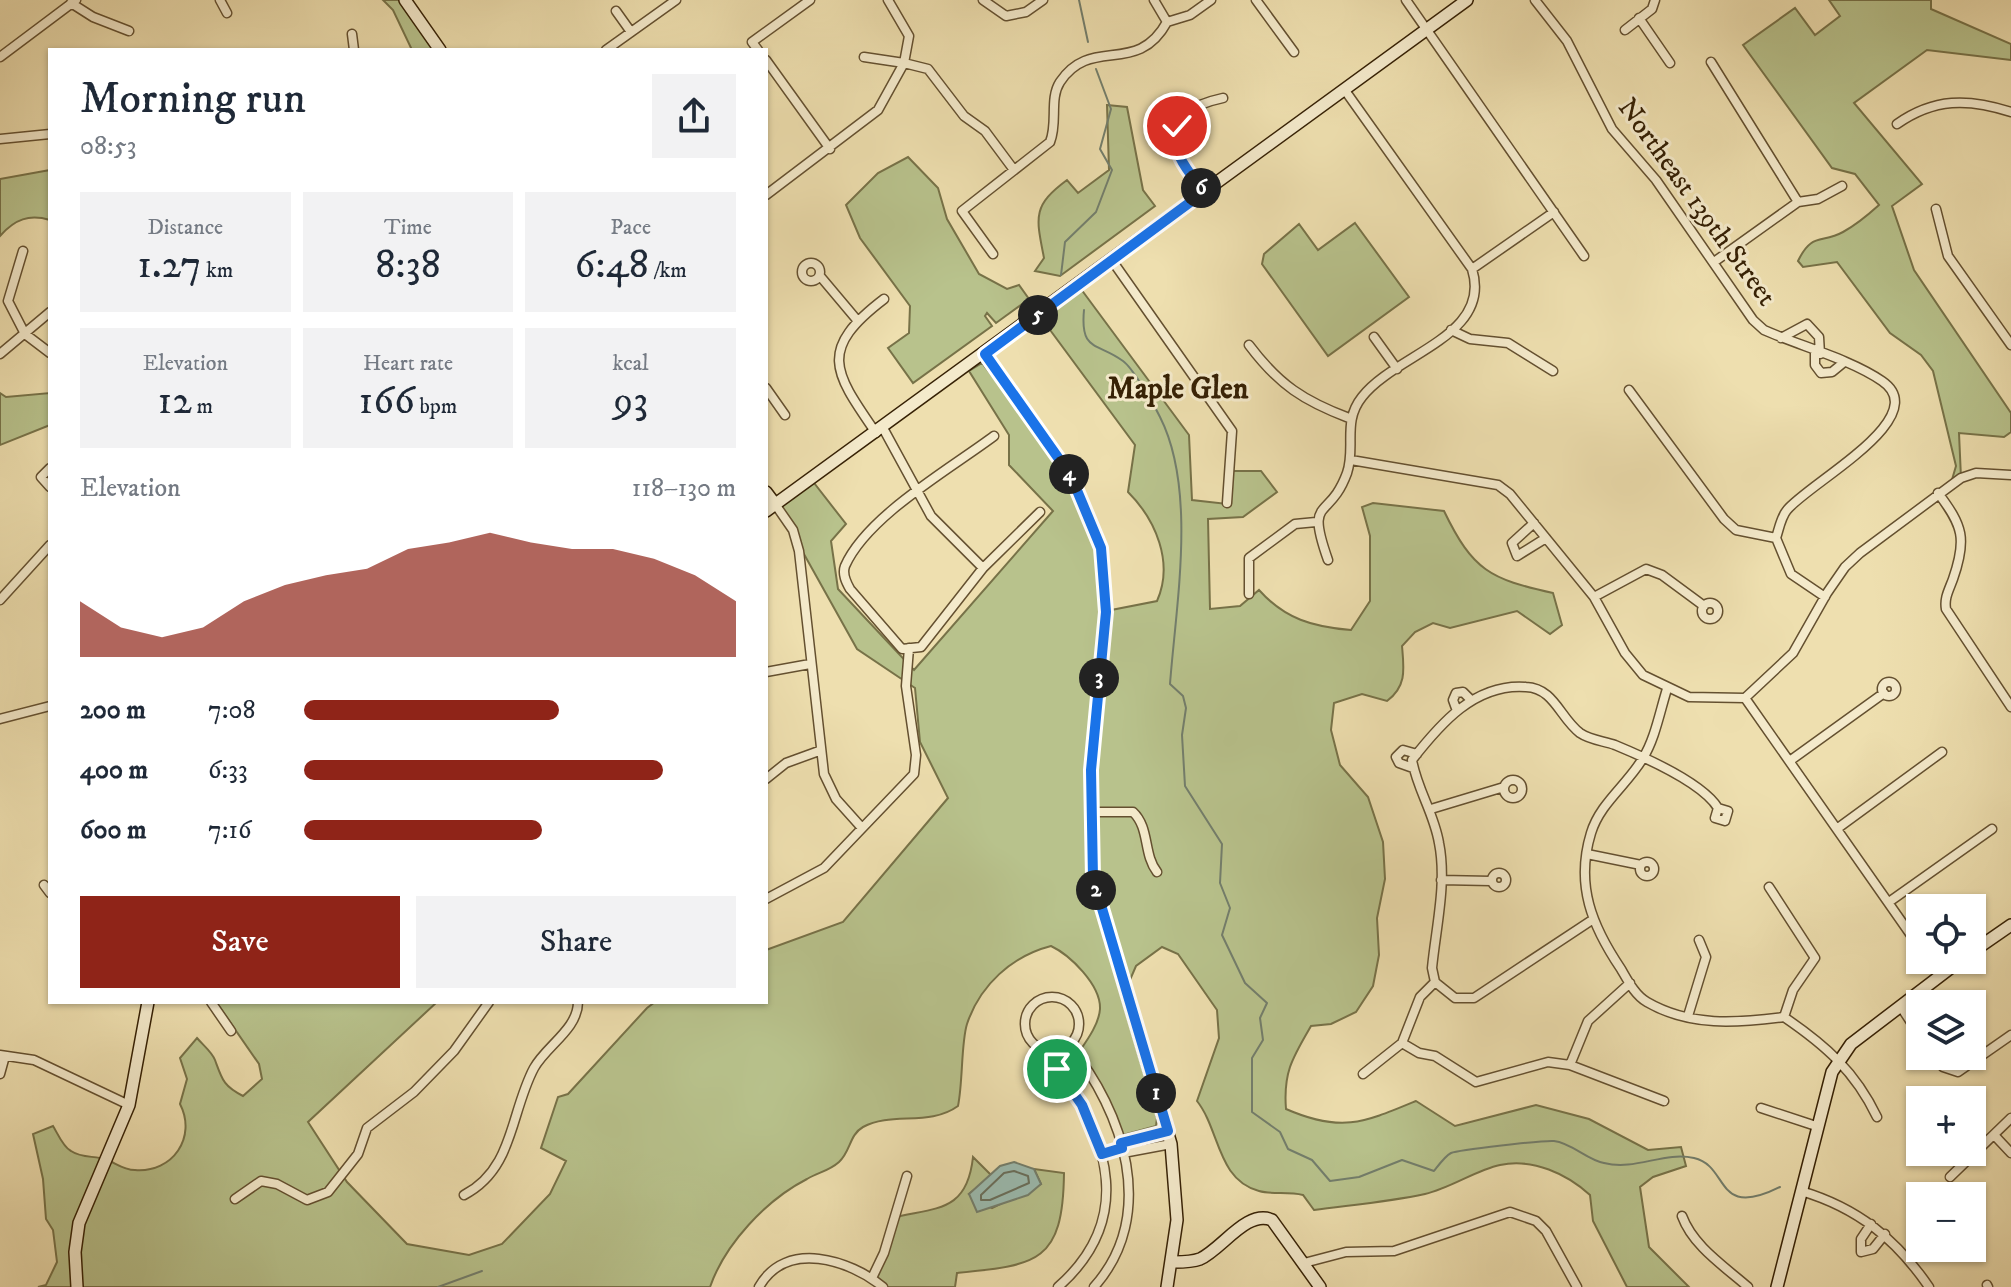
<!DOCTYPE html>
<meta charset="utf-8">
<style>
:root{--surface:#fff;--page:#f2f2f3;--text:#1f2937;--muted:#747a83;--accent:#8f2418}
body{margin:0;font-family:"IM FELL DW Pica",serif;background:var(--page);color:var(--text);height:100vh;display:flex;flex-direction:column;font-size:30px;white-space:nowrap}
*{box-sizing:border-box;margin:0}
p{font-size:26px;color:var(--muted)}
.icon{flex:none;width:44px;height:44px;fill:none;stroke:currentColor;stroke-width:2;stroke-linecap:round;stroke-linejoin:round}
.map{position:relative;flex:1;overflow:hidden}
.side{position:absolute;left:48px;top:48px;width:720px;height:956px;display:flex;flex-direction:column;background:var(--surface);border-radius:0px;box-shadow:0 2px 6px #0004}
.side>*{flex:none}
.fabs{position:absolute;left:1906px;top:894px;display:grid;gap:16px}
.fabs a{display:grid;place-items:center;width:80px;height:80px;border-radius:0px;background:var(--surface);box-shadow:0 2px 6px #0004;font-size:40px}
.pin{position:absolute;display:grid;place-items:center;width:68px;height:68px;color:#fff;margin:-34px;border:4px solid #fff;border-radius:50%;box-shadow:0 2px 8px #0007}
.km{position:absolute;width:40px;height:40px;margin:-20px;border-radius:50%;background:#222;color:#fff;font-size:22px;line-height:40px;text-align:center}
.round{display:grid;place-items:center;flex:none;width:84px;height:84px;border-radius:0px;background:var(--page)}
.overview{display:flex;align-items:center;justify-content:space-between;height:136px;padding:0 32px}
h1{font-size:44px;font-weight:600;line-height:60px}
.figures{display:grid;grid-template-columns:repeat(3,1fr);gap:12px;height:136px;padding:8px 32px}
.figures div{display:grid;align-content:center;border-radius:0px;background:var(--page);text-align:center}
.figures b{font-size:40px;font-weight:600}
.figures small{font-size:22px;font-weight:400}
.figures p{font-size:22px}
.chart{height:224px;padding:16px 32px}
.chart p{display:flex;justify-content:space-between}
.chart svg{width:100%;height:144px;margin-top:8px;fill:var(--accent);opacity:.7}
.primary-button{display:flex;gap:16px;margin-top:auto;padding:16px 32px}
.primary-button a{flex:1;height:92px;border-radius:0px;background:var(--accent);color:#fff;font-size:32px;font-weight:600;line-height:92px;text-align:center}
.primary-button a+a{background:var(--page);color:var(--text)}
ul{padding:0 32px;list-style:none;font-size:26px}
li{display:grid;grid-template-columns:128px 96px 1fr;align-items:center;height:60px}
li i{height:20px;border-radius:10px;background:var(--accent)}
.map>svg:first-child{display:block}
</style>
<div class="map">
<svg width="2011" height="1287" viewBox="0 0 2011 1287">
<rect width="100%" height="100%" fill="#eedfaf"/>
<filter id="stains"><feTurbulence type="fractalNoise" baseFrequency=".0025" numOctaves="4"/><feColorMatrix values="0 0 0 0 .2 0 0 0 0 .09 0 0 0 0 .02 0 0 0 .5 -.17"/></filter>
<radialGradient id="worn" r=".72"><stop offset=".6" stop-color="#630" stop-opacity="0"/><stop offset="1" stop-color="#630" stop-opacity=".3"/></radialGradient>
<path fill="#b8c28c" stroke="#777248" stroke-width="2" d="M383,0H405L440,50H412L393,10Z
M1829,0H1931V9L2011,44V60L1927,50L1854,103L1922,184L1892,206L1914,270L2011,413V432L2004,437L1959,433L1961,478L1951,483L1956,466L1933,371L1921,355L1890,333L1837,262L1803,267L1798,261C1812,232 1821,244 1843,232C1856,225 1869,214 1879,205L1855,174L1832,168L1743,45L1795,8L1815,35L1840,16Z
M1107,105L1127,107L1143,190L1155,206L1060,276L1035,271L1044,258C1036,217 1032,206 1067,180L1078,193L1109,170Z
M908,157L938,188L947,219L979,274L1007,289L1019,285L1029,299L996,323L987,313L985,316L992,326L913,383L888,348L909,333L910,306L860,238L846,205L878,173Z
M50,170V220C29,214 15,219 0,236V179Z
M1355,223L1409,297L1328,356L1262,264L1264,254L1299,224L1318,250Z
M1078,285L1189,435L1192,500L1227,504L1229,471H1261L1277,492L1243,517L1208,519L1210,609L1240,606L1259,590C1285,619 1313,627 1351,630L1370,601V536L1362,507L1373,503L1444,511C1473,571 1490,579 1553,593L1562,625L1550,634L1517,611L1450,628L1433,623L1415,632L1402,646C1404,669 1407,686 1387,701L1362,694L1334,703L1331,730L1340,765L1368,797L1383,842L1385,879L1377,918L1379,955L1373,986L1356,1012L1331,1024L1311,1026C1293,1057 1283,1072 1286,1109C1341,1133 1363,1123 1416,1101L1455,1126L1536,1105L1589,1119L1648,1150L1681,1147L1686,1166L1653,1177L1640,1187L1649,1247L1689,1287H1627L1593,1221L1590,1195C1567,1174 1533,1158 1500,1165C1476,1170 1451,1188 1425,1194C1388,1202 1351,1205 1314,1210L1303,1195C1288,1191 1273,1195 1259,1191C1217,1180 1220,1130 1197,1101L1219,1038L1217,1010L1178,954L1162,947L1136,966L1126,989L1159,1100L1156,1126L1123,1135L1077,1055C1085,1043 1099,1025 1100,1009C1101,985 1070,955 1051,946C1012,956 980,985 967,1024C961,1043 963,1082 958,1106C929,1127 892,1111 863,1127C849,1135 851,1151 839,1162C829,1171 819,1172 807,1179C766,1200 725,1244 710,1287H38L46,1285L57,1262L53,1230L46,1219L43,1179L33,1134L53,1126C58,1134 63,1147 71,1151C83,1159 95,1155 107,1160C114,1162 123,1170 135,1170C173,1173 197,1137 180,1104L187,1079L180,1058L197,1038C203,1045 212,1052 215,1060C222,1079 223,1086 243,1096L262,1079L259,1064L216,1002H437L308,1122L347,1182L407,1244L469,1255L502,1244L550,1194L566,1161L541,1148L558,1097L568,1094L647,1008L655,1002H766V950L843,922L948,798L920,742L915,688L857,649L776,504L811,479L846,524L831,541L838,589L914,670L1053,511L1009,465V435L969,371L982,363L1071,476L1092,520L1106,611L1157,601C1174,563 1156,520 1128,492L1135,445L1039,315Z
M0,393L6,397L50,393V425L0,445Z
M973,1157L992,1176L969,1194L992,1208L1041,1184L1034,1169L1064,1173C1063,1263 1037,1265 957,1273L955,1287H883L872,1278L892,1218C936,1207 967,1213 973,1157Z"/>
<path fill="#9bbcb1" stroke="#737e6c" stroke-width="2" d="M1014,1162L1034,1169L1041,1184L1028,1195L977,1212L969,1194L1000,1166Z"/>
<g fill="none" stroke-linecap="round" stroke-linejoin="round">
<path stroke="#686e5b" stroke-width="2" d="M1014,1171L1028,1176L1029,1183L990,1200H981V1195L1004,1173Z"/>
<path stroke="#737e6c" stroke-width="2" d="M1079,0L1088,42
M1061,275L1065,242L1096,212L1112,170L1100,149L1111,109L1096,69
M1084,310C1080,352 1097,342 1123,361C1133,368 1154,405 1160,417C1197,490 1176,604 1170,684L1183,696L1186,708L1182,735L1185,786L1222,844L1220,883L1230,908L1222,935L1245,983L1267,1003L1260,1018L1263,1040L1252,1058V1112L1280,1132L1288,1149L1312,1160L1330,1181L1359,1177L1402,1160L1434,1171C1438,1166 1445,1156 1451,1153C1458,1150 1544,1140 1554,1141C1572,1143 1587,1160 1604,1163C1636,1171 1664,1151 1694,1158C1730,1166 1714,1220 1780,1187
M438,1287L482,1271"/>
<defs>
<path id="street" d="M220,0L227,13
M888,0L909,36L904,63L928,69L964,116L985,131L1014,170
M983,0L1006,16L1026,12L1043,0
M1154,0L1167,22
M1256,0L1294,52
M1406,0L1584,256
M1535,0L1567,41L1612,129L1656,180L1753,320L1764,330C1800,346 1850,359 1882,381C1935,417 1809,483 1787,510C1781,517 1779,529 1776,538
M71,3L93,17L129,31
M616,11L631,32
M1639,18L1670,63
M1625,30L1652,9L1655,0
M352,34L354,50
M606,50L676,0
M758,50L752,42L810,0
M0,57L76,0
M766,60L830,149
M1711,62L1798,202
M1897,124C1934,98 1968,98 2011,112
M0,139L50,134
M1204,192C1172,149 1154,113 1223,98
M766,195L878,110L904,63L864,57
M1936,209L1948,256L2011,345
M23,251L8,301L25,334L50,353
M993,254L962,211L1050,142C1058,123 1049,99 1060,82C1091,35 1137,77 1167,22L1190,15L1211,0
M1111,259L1232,431L1227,503
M1714,262L1798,202L1818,199L1842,186
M802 272a9 9 0 1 1 18 0a9 9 0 1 1-18 0Z
M1472,269L1554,212
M820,276L857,320
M1451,330L1470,339L1508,343L1553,371
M1374,337L1397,369
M1781,338L1807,324L1819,337L1820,354
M1249,345C1279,385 1304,401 1349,418
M1815,352V365L1821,373L1832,372L1843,363
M0,354L50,312
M766,388L785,415
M1629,390L1724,519L1736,530L1776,538
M883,428L931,516L983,568
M876,433C834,372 817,350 884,299
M994,436C950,469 867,516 845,566C842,574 846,582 850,589L902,649L921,647L983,568L1040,512
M1351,460L1498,485L1510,494L1594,597L1625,653L1643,675L1689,697L1745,698L1793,653L1827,593L1845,567L1860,553L1961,478L1976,473L2011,475
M50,468L41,477L50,487
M1938,493C1963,526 1967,539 1953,579C1949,590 1944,598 1946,609L2011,707
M775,504L793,530L799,551L824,774L836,799L862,828
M1534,523L1512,543L1517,556L1546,538
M1776,538L1791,574L1825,597
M1328,560C1305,495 1329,522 1347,473C1356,447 1342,422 1362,397C1395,354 1493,336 1472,269L1344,89
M1249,594V558L1295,524L1316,522
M1594,597L1646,569L1662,575L1704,606
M0,600L50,545
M1702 611a8 8 0 1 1 16 0a8 8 0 1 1-16 0Z
M766,672L810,664
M1882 689a7 7 0 1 1 14 0a7 7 0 1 1-14 0Z
M1667,689C1660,711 1655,739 1643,758C1628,784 1600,803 1591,833C1575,885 1592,926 1621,969C1628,981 1635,995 1647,1002C1690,1027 1737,1023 1784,1017C1825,1045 1855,1071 1877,1117
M1745,698L1920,948
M1457,711L1453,700L1456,693L1463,692L1471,700
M0,719L50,706
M1791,760L1884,693
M1413,768L1399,763L1396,757L1403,750L1417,754
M766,779L786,763L819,751
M1504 789a9 9 0 1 1 18 0a9 9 0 1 1-18 0Z
M1431,809L1504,787
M1090,812H1133C1150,828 1143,854 1157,872
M1838,828L1942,752
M1587,854L1641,865
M1640 869a7 7 0 1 1 14 0a7 7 0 1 1-14 0Z
M1492 880a7 7 0 1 1 14 0a7 7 0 1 1-14 0Z
M1441,880L1491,881
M44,885L50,893
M1769,887L1815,958L1793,990L1784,1017
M766,899L824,868L914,774L916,755L906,686L909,648
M1889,902L1992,829
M1929,960L1939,975
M1435,982L1432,968C1436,927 1447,883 1439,843C1434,813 1417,789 1412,760C1440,724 1475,683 1526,687C1554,688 1560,718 1580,733C1590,740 1604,741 1615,745C1644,757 1702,782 1718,808L1715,818L1725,821L1728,811L1718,808
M1435,982L1455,998H1474L1592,920
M1025 1024a27 27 0 1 1 54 0a27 27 0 1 1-54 0Z
M211,1002L231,1031
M1901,1007L1920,1036
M1688,1016L1706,957L1699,940
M1402,1043L1419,1053L1435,1056L1476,1082L1548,1062L1570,1065L1664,1101
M1069,1045C1124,1112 1158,1215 1094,1287
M0,1055L34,1060L129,1105
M1934,1056L1943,1067L1958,1072L2011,1035
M1570,1065L1588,1021L1630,983
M1057,1069C1111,1141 1133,1221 1058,1287
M0,1074L5,1056
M1363,1074L1402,1043L1420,997L1435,982
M1761,1108L1816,1126
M1995,1136L2011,1153
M1121,1143L1168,1131
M1123,1153L1171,1144
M1950,1177L2011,1118
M1801,1191C1858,1208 1896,1239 1929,1287
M464,1195C514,1169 510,1113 534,1068C546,1046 578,1029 578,1002
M235,1199L261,1181L277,1184L307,1200L328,1192L358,1154L367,1128L414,1092L454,1051L489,1002
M1682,1216C1693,1246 1724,1266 1748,1287
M1871,1224L1861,1239V1252L1873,1249L1885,1234
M1304,1263L1346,1252L1394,1251L1510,1212L1536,1221L1546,1231L1577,1287
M872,1278L884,1253L907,1176
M1987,1285L1988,1287
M759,1287C786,1239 850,1260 883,1287"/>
<path id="secondary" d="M405,0L440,50
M985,354L1071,476L1101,548L1106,612L1091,770L1093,878L1171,1144L1177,1220L1167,1287
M766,492L775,504
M766,511L1467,0
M1972,952L2011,925
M1174,1262C1182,1262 1192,1262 1200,1259C1222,1249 1247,1209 1272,1220L1320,1287
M77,1287L75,1252L79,1223L129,1105L148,1002
M1777,1287L1832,1072L1851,1044L1961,960"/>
</defs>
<use href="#street" stroke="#645030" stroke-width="11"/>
<use href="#secondary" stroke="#362105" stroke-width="14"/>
<use href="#street" stroke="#f4eacb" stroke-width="8"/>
<use href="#secondary" stroke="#f4eacb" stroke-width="11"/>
</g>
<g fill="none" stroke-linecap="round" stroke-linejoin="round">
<defs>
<path id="route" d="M1057,1069L1082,1105L1102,1154L1122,1148L1121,1143L1168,1131L1093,878L1091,770L1106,612L1101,548L1071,476L985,354L1204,192C1189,172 1170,153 1177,126"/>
</defs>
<use href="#route" stroke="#fff" stroke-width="16"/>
<use href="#route" stroke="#1a73e8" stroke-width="10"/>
</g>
<g text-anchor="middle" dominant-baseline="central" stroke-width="6" stroke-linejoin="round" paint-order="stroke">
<g font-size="28" fill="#362105" stroke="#f4eacb">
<text transform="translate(1697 202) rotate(54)">Northeast 139th Street</text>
</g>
<g font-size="30" font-weight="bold" fill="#362105" stroke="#f4eacb">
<text x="1178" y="389">Maple Glen</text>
</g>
</g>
<rect width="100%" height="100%" filter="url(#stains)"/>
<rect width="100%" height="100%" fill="url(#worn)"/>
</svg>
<div class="fabs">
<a><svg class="icon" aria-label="locate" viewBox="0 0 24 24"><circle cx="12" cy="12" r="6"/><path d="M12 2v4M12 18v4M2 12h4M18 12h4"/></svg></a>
<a><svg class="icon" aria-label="layers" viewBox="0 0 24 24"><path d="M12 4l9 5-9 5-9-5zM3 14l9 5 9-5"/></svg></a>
<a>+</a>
<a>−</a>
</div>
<div class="pin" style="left:1057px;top:1069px;background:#1e9e55"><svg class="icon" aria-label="arrive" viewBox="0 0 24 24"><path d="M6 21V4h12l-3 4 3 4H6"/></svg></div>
<div class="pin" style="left:1177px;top:126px;background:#d93025"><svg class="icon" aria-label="check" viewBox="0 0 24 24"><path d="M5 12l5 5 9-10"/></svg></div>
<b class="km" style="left:1156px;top:1093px">1</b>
<b class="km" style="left:1096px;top:890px">2</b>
<b class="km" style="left:1099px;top:678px">3</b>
<b class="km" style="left:1069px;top:474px">4</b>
<b class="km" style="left:1038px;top:315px">5</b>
<b class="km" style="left:1201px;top:188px">6</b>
<section class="side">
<div class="overview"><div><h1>Morning run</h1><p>08:53</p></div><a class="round"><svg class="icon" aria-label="share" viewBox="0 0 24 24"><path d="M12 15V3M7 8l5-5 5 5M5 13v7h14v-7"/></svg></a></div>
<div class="figures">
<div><p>Distance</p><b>1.27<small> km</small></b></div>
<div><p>Time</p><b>8:38</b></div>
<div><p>Pace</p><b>6:48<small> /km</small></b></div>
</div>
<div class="figures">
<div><p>Elevation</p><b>12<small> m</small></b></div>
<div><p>Heart rate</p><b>166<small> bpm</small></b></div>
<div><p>kcal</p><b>93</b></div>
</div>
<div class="chart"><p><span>Elevation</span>118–130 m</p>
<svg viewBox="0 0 160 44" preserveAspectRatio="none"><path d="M0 44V27L10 35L20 38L30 35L40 27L50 22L60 19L70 17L80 11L90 9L100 6L110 9L120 11L130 11L140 14L150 19L160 27V44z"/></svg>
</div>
<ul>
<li><b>200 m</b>7:08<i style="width:59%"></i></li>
<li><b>400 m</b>6:33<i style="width:83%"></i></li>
<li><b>600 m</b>7:16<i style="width:55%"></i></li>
</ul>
<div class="primary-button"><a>Save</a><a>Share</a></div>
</section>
</div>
